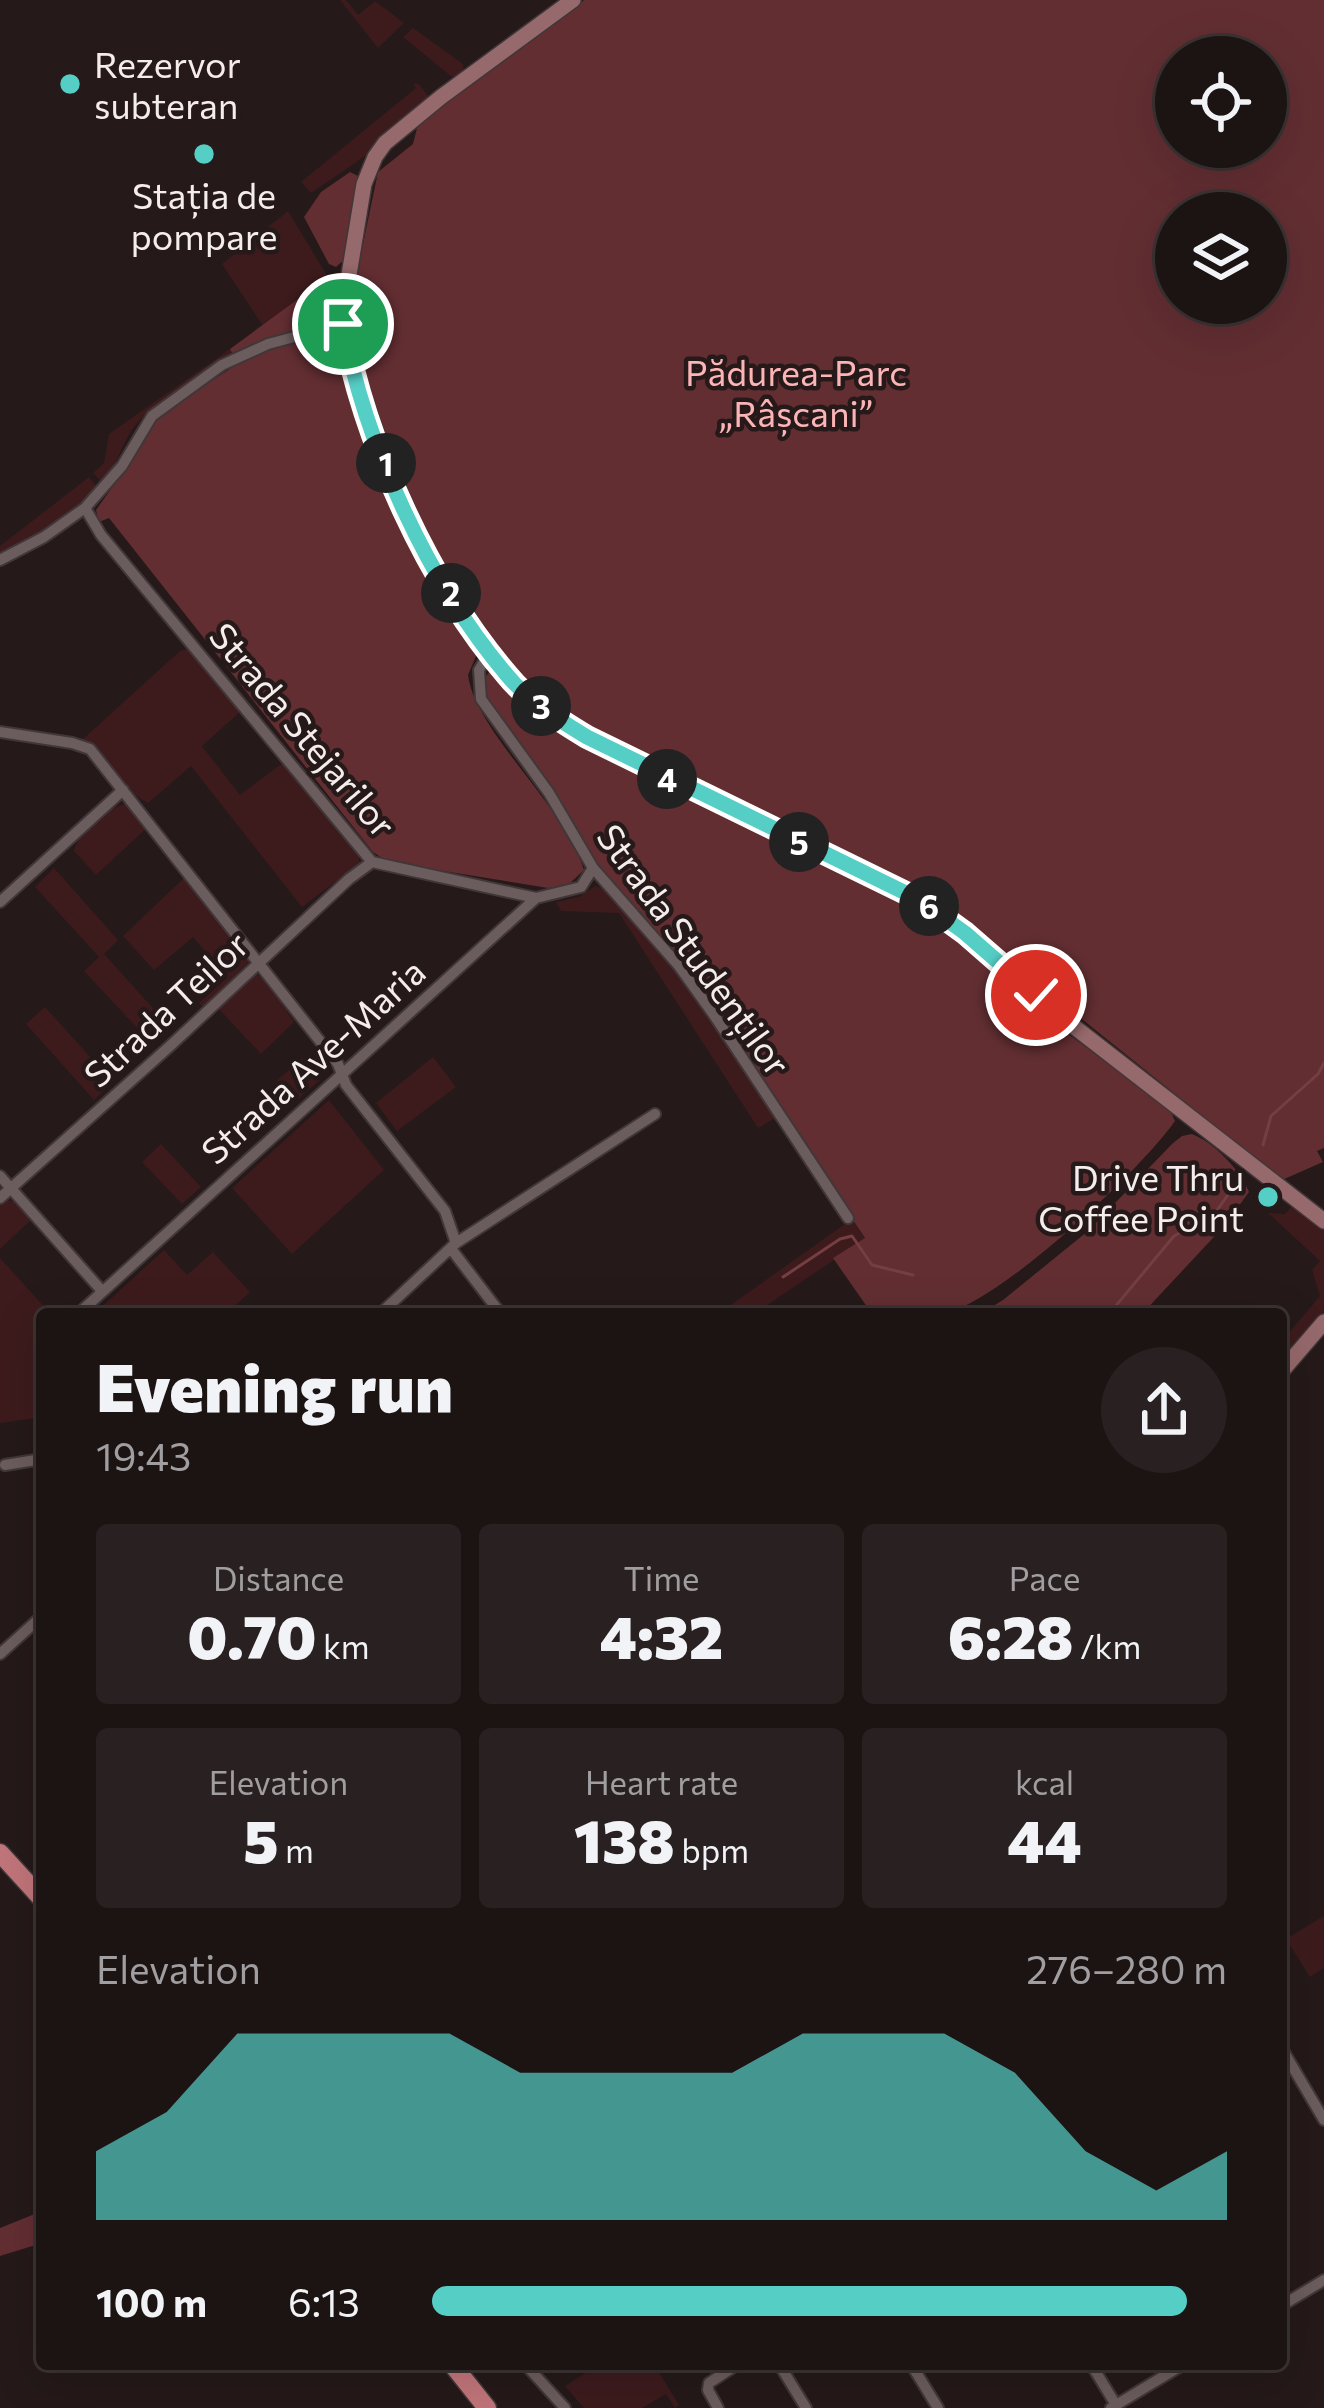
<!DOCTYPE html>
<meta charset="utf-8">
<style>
:root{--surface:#1c1313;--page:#292021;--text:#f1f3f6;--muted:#a09ea0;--line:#3a3233;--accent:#55cec6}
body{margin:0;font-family:Commissioner,sans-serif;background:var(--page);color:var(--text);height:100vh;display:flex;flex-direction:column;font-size:45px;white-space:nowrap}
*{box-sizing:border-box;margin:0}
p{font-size:39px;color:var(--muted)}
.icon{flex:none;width:66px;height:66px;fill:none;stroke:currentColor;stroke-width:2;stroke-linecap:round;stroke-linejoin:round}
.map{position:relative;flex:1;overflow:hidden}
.details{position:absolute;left:36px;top:1308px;width:1251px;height:1062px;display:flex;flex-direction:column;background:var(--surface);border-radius:12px;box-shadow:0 12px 48px #0002,0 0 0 3px var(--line)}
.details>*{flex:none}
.tools{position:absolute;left:1155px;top:36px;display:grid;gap:24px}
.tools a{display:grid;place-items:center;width:132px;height:132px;border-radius:50%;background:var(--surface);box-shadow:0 12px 48px #0002,0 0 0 3px var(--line);font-size:60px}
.pin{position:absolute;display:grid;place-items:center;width:102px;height:102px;color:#fff;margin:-51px;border:6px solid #fff;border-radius:50%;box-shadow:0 3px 12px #0007}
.km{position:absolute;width:60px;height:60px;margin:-30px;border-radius:50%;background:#222;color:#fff;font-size:33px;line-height:60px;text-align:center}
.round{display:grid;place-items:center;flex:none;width:126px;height:126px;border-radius:63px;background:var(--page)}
.headline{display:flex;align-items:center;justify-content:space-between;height:204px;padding:0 60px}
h1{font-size:66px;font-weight:800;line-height:90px}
.stats{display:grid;grid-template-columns:repeat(3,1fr);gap:18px;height:204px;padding:12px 60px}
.stats div{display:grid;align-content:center;border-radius:12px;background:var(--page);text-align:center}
.stats b{font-size:60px;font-weight:800}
.stats small{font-size:33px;font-weight:400}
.stats p{font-size:33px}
.chart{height:336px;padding:24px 60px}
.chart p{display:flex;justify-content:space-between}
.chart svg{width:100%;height:216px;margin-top:12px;fill:var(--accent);opacity:.7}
ul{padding:0 60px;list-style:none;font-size:39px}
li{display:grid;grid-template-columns:192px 144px 1fr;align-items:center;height:90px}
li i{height:30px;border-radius:15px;background:var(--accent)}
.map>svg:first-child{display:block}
</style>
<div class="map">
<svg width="1324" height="2408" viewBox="0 0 1324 2408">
<rect width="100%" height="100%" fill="#251919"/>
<path fill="#3d1b1d" d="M340,0H346L358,15L375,1L404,23L378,48Z
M413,28L463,64V73L452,77L403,37Z
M413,83L419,84L428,96L427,104L374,150L311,193L301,182L416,88Z
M288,211L328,277L263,326L222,264Z
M230,349L232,353C203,374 150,402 131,431C120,449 117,466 102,482L93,473L104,463L109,434Z
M89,477L97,487L63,520L0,555V546Z
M192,648L241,711L202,746L240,795L284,762L359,856V864L302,907L191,766L148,803L136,796L83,739L180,651Z
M124,804L132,807L149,826L96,875L74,851C79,831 104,810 124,804Z
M54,868L118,940L104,954L171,1028L153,1045L84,971L99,957L35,887Z
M185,877L249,962L203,1007L199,1003L227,978L193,937L154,970L123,936Z
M595,886C638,893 747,1075 775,1118L758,1128L619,913L561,911L556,902L579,897Z
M254,973L266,980L294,1022L261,1054L216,1006Z
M45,1007L113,1082L94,1100L26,1024Z
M433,1057L456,1087L397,1131L376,1103Z
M302,1058L320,1080L291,1105L272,1085Z
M329,1100L384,1170L292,1254L232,1188Z
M161,1144L201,1187L182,1204L142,1162Z
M8,1200L16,1202L32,1219L0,1249V1203Z
M1293,1205L1324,1230V1311L1281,1361V1342L1320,1296L1312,1270L1320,1261L1268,1213L1285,1214Z
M852,1219L865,1239L754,1314H718Z
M164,1250L187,1275L213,1252L250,1292L226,1314H94Z
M0,1258L51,1314H42V1417L0,1423Z
M1324,1916V1968L1310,1977L1286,1939Z
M600,2364H654L679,2405L675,2408L666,2394L642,2408H584L565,2386Z"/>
<path fill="#622e32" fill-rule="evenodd" d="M584,0H1324V1148L1317,1151L1323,1162L1282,1180L920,889L800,835L592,732L535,692L498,651L444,567L421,522L368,396L352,343L353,292L378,172L413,144L418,124ZM1176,57H1266V147H1176ZM1176,213H1266V303H1176Z
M350,172L360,177L346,258L336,267L329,264L304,217L321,192Z
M328,277L341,300L331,320L232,353L230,349Z
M336,331L348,378L393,498L432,577L473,641L476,656L468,675C475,731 564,805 584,870L567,886L548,888L388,862L373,852L109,518L99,522L96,510L126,468L141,437L165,411L259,350Z
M490,671L548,725L588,749L911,904L961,942L1068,1034L1169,1108L1175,1121C1140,1171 1005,1297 947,1313C925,1319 896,1314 872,1314L833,1258L865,1238L687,972L596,863L487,700L484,679Z
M1192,1134C1215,1143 1240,1170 1249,1192L1225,1225L1142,1314H980L1003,1300L1088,1231L1172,1144L1182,1136Z
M42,2211V2243L0,2256V2228Z"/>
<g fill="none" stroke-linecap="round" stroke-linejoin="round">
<path stroke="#743e42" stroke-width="3" d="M1263,1145L1271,1116L1318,1074L1324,1063
M783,1277L840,1239L852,1236L872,1265L913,1275
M1109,1314L1174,1236L1215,1213L1240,1178"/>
<defs>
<path id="street" d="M85,508L101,535L372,862L536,898
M0,560L44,537L85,508L122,466L152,416L222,365L268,344L343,324
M490,652L479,670L481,699L549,793L593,868L679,966L714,1015L848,1218
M0,732L72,743L90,749L338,1064L346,1085L445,1211L456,1243
M0,902L123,790
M0,1176L102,1291
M0,1198L170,1046L349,879L372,862
M452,1250L501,1314
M78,1314L536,898L581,887L593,868
M380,1314L456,1243L655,1114
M5,1465L42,1459
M0,1654L42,1616
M1281,2047L1324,2120
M1281,2306L1324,2280
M525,2364L565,2408
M779,2364L806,2408
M911,2364L938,2408
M1091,2364L1116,2405
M718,2408L708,2390L709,2383L738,2364
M1111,2408L1184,2364"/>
<path id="secondary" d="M573,0L441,97L385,143L375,157L364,184L347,287L343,324L347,348L384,456L423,547L490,652L528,695L587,737L929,906L1068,1022L1324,1221
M1281,1372L1324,1322"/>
<path id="primary" d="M0,1853L42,1899
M452,2364L487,2408"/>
</defs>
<use href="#street" stroke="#413738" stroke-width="14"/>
<use href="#secondary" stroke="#413738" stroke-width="18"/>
<use href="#primary" stroke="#413738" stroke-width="21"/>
<use href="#street" stroke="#6b5c5d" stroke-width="10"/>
<use href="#secondary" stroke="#96696c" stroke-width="15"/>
<use href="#primary" stroke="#c1757a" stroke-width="18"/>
</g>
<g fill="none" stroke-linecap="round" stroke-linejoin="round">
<defs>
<path id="route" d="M343,324C364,442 429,584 507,675C528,701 559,720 587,737L918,899L965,933L1036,995"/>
</defs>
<use href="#route" stroke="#fff" stroke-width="24"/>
<use href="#route" stroke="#55cec6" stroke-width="15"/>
</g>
<g fill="#55cec6" stroke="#251919" stroke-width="4.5">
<circle cx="70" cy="84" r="12"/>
<circle cx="204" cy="154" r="12"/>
<circle cx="1268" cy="1197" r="12"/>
</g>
<g text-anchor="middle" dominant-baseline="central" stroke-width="9" stroke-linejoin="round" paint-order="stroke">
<g font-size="36" fill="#f5ecec" stroke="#251919" text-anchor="start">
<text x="94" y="63">Rezervor<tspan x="94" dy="41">subteran</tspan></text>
<text x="204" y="194" text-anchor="middle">Stația de<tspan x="204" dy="41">pompare</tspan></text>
<text x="1244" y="1176" text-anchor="end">Drive Thru<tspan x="1244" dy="41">Coffee Point</tspan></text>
</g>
<g font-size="36" fill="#fcb4b7" stroke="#251919">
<text x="796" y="371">Pădurea-Parc<tspan x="796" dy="41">„Râșcani”</tspan></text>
</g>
<g font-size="36" fill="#f5ecec" stroke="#251919">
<text transform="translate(304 729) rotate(50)">Strada Stejarilor</text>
<text transform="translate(695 949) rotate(54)">Strada Studenților</text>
<text transform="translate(165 1008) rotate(-43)">Strada Teilor</text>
<text transform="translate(312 1060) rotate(-42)">Strada Ave-Maria</text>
</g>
</g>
</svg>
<div class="tools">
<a><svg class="icon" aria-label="locate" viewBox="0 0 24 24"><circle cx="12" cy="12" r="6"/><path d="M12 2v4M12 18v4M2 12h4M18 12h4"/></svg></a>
<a><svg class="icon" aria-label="layers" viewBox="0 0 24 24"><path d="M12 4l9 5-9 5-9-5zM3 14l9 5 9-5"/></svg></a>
</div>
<div class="pin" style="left:343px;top:324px;background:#1e9e55"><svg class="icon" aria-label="arrive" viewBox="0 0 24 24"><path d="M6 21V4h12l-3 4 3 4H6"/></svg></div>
<div class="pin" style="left:1036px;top:995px;background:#d93025"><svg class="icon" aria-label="check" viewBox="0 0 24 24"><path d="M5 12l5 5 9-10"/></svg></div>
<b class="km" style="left:386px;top:463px">1</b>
<b class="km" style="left:451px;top:593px">2</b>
<b class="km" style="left:541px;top:706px">3</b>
<b class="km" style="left:667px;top:779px">4</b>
<b class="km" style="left:799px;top:842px">5</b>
<b class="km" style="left:929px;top:906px">6</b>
<section class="details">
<div class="headline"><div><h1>Evening run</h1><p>19:43</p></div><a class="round"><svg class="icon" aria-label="share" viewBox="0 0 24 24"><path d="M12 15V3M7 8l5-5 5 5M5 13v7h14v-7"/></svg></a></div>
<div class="stats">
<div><p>Distance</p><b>0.70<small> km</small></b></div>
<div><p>Time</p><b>4:32</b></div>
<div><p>Pace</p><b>6:28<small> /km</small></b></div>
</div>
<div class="stats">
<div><p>Elevation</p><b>5<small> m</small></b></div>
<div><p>Heart rate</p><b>138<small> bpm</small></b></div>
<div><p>kcal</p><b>44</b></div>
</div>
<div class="chart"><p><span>Elevation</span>276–280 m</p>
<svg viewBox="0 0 160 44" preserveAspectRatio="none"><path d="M0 44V30L10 22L20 6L30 6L40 6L50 6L60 14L70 14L80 14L90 14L100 6L110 6L120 6L130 14L140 30L150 38L160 30V44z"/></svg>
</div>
<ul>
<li><b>100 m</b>6:13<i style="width:95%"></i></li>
</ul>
</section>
</div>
